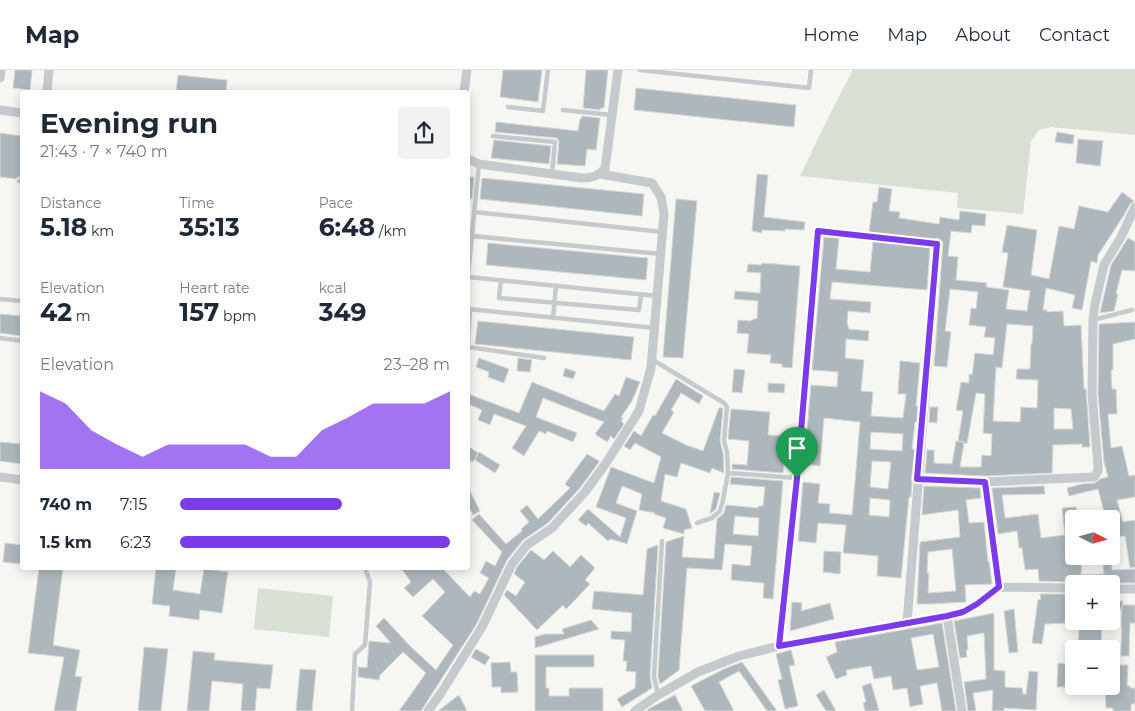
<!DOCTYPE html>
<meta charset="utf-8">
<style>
:root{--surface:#fff;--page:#f2f2f3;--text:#1f2937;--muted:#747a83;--line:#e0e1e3;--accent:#7c3aed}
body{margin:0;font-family:Montserrat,sans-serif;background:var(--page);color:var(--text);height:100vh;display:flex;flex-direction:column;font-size:19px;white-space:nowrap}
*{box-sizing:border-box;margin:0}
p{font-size:16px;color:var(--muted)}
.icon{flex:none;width:28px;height:28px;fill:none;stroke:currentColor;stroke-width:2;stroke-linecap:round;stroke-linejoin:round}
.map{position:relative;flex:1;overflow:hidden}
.details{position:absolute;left:20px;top:20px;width:450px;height:480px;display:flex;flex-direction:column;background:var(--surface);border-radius:5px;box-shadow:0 2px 12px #0003}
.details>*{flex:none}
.needle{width:32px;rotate:96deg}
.buttons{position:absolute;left:1065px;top:440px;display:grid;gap:10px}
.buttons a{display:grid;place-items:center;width:55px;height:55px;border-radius:5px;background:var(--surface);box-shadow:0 2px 12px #0003;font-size:25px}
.pin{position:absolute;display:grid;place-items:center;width:42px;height:42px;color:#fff;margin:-51px -21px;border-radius:50% 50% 50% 0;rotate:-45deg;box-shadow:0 0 5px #0007}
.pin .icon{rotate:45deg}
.round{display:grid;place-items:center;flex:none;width:52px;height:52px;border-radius:5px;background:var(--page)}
.headline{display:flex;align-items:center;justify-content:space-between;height:85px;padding:0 20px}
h1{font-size:28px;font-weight:700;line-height:38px}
.figures{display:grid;grid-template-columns:repeat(3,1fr);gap:8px;height:85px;padding:5px 20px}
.figures div{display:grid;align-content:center}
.figures b{font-size:25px;font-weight:700}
.figures small{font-size:14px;font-weight:400}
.figures p{font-size:14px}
.chart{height:140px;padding:10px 20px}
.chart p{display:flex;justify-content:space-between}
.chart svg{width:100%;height:90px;margin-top:5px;fill:var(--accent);opacity:.7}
ul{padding:0 20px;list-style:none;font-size:16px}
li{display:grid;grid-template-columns:80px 60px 1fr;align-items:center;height:38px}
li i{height:12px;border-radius:6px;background:var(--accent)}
header{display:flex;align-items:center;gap:30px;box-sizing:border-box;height:70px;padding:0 25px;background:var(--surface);border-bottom:1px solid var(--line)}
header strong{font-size:24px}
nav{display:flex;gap:28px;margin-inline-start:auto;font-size:18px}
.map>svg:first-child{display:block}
</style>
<header>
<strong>Map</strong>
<nav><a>Home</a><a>Map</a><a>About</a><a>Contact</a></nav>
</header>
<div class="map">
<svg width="1135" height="641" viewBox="0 0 1135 641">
<rect width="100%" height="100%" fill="#f6f6f2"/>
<path fill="#d8dfd3" d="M853,0H1135V65L1052,57L1039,60L1031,71L1023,144L957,138L958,123L800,106L832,40Z
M258,518L333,526L329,567L254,559Z"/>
<path fill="#aeb8bc" stroke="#d8d7d5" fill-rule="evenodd" d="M15,0H32L30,20L13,18Z
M503,0H542L538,32L500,27Z
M586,0H608L604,38H601L600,40L583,38Z
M178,5L227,10L226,22H176Z
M636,18L796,35L794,57L634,40Z
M582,46L600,48L596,80L587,79L585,96L557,94L559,72L557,68L495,62L496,52L578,61L580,49H581Z
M1057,62L1074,65L1073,74L1055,72Z
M0,63L22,66V84L20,107H18L16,109L0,107Z
M1078,69L1103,71L1100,96L1076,93Z
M494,70L551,76L549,94L491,88Z
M757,104L768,105L764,147L805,152L804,160L785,159V161L762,160V163L752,161Z
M468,107H474L472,129L468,128Z
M482,108L644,124L642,146L480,129Z
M879,117L892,119L889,141L900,142L899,148L939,154L940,147L959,150L960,141L986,144L985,156L972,155L971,163L951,161L948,186L958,187L956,210L987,213L986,217L1009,220L1006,239L1027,241L1030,221L1003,217L1008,183L1002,182L1007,155L1037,160L1031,205L1049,209L1059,156L1074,159L1079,136L1108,142L1122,122L1134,131L1130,134L1124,145L1098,185L1097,193L1091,191L1082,240L1072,238L1075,225L1046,218L1043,240H1047V242L1063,241L1064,256L1081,255L1084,319H1086L1090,377H1082V374L1053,375L1052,403L985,406L925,403L927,380H934V393L952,394L956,371L964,372L958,371L963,341L956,340L961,312L969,313V304L972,305L975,283L993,285L995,268L984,267L986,257L969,255L971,238L976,239L978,222L950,219L945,261L951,262L947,297L934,296L943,172L938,168L933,169L869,162L873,132H877ZM1007,254L1033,256L1032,274H1031L1030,299H1017L1016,309L1038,310L1037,338L1021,337L1020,352L993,351L996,297L1002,298ZM976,323L985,324L983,363L992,364L991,386L982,385L981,397H960L964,373H967ZM1054,338L1071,339L1073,359H1054Z
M676,129L697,131L683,288L663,287Z
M824,167L839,168L836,199L870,202L873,171L930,177L927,220L832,212L830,229L871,232L870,243L848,241L847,253L849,259L869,261L868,271L846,269L845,288L864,290L861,321L873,322L871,346L903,348L906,324H898L900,291L920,293L916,336H918L917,352H915L912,379H915L912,405L911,408L912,412L911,427H909L901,508L877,506L878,486L843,483L846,455L818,453L816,473L798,471L803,412L820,414L818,433L830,434L829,443L852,445L855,412L860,352L824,348L820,396L804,394L811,315L837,317L838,302L812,300ZM871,362L903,364L902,381L870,379ZM872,391L891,392L888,419L870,417ZM870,428L890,430L889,447L869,445Z
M1128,168L1135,172V201L1122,200L1116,224H1118L1114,241L1100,243L1111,195Z
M488,173L648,188L646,210L486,195Z
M762,193L800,196L792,298L782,297V294L770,293L771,285L747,283L749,264L737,263L738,250L750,251L757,248L758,231L734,229L735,221L760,223L761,203L747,202L748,194L761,195Z
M0,244L22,246V266L0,263Z
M478,251L634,267L631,290L475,274Z
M1135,252V269L1113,274V300H1111L1112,319H1116L1117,344H1108L1111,378L1122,376L1129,406L1135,405V427L1117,430L1123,452L1135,450V497L1130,498L1125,466L1111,468V449H1106L1098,419L1069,426L1067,418L1082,414L1095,413L1100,409L1108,407L1104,392L1098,324L1099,254Z
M479,288L509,299L504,313L488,307L489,302L476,297Z
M518,288L532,290L530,302L517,301Z
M565,298L576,302L573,309L563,306Z
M734,299L745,300L742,323L732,322Z
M626,307L640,312L632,331L621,347L623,348L621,351L624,354L614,369L611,366L607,372L595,364L604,352L543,328L536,347L577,363L573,372L547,361L546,364L539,361L524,386L512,378L526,356L494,344L490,355L478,350L482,340L468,334V324L519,343L532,312L604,341L615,324L619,326Z
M676,309L703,326L699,334L681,323L671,340L674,342L662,363L686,375L703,381L719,338H723L720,371L723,383L724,403L712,398L710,403L681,393L677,407L665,404L661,431L686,439L692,458L684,460V464L663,458L666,448L654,444L655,443L639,440L642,424L622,416L616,433L637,441L627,474H628L610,469L608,471L588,453L586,456L578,450L588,439L620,467L626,448L596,437L611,397L654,413L661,387L635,373L630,380L624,376L634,361L641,366L653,345L655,346Z
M768,313L785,314L784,323L768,322Z
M930,337H938L937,353L929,352Z
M731,339L770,342L768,365L787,366L783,403L732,399V394L747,395L749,371L728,369Z
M0,372L22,374V394L0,391Z
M468,376L478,383L473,392L468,389Z
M479,382L500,395L495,403L475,390Z
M587,384L599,391V392L580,418L548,453L523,470L507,490L476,555L421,641H399L426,603L403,582L380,605L379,610L358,607V597L367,598L369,571L391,573L376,556L384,548L410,576L436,600L453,575L422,546L445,522L433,509L413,527L404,518L411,512L401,498H442L470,527L474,521L480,524L489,508L480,503L486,491L495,496L502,482L472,450L479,444L506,474L522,461L521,459L529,452L520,441L527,435L538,449L570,418L565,414Z
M731,407L783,411L773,529L763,528L764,513L731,510L732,494L750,496L752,476L725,474L722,500L687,498L679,600L660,614L658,606L666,472L684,466L682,487L714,489L717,449L724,443L726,435L758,438V436H763L765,417L730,414ZM735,446L759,448L758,466L733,464Z
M924,416L980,418L981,428L966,430L969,453L984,452L988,492L989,491L992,514L965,515L966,532L931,534H917L920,472L960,467L958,440L922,445ZM952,479L956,521L928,523L929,503H927L928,482Z
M1044,416L1045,424L1002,425L1005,448L1038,444L1041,468L1065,465L1062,438L1076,437L1077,449H1074V486H1082L1081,505L1104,504L1102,486H1111L1112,500L1135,499V513H1080L1074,512L1039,511L1038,499L1025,500L1022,478H1019L1017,461L998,464L992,418Z
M468,417L480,441L473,445L468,435Z
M714,422L720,423L716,439L710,444Z
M5,473L22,475V494L3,492Z
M658,475L650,606L652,618L622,637L617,629L635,618L636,602L626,601L627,591H623L625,570L611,569V561L631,562L632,543L592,539L594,521L643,525L647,479Z
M531,480L544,490L553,481L570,497L581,485L595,498L585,510L590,514L574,531L566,539L563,535L537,560L504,525L507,520L516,526L525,512L514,504L517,497Z
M824,481L841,482L840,504L823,502Z
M39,498H63L53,575L80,580L75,606L82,607L76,641H54L64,587L28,583Z
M156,498H176L173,520L200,524L204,499L228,502L222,543L200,540L199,550L169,546L170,536L152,534Z
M1040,524H1074V538H1071L1070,553L1045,554L1042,574L1032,573L1038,530L1041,529Z
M1111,531H1123L1122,539H1111Z
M792,532L802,533L801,541L830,533L834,549L790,561Z
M1122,535H1135V553H1130L1129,586H1121Z
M1014,539L1018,582L1009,583L1004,541Z
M994,543V600L1005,601V617L1022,618L1023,624H1026L1029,601L1038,602L1036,640L1004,638V641H992L993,620L973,623L976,641H968L964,612L986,609L984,563L967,566L968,580H966L967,587L960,588L954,551Z
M591,550L599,559L535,578V567L545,564H564L562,559Z
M1088,551H1102L1101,579H1078L1079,559L1088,560Z
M942,553L956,641H942L937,613L920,616L923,634L910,637L907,618L893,620L891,606L874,609L871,596L846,600L847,605L836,609L826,587L837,582L835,572ZM933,564L939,597L917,600L911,568Z
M144,577L168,579L161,641H138Z
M476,579L490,587L485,595L471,587Z
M791,580L795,595L789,596L798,636L785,639L778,610L782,609L776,584Z
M193,581L215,583L214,590L273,595L270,619L257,618L255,641H241L243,614L212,611L209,641H187Z
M535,585H594V597H546V618H549V626H569V618H603V641H535Z
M510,592L511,602H517L518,622L501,623V617H492L491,593Z
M742,592L777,641H767L739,601L719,612L734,641H705L691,616L724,599Z
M1058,593L1074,594V603H1069V617H1057Z
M1118,595H1128L1127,616H1130V618H1135V634H1131V641H1113V638H1106L1105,616H1111V605L1118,606Z
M300,599L316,600L312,641H296Z
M871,613L876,630L879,641H865L863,633L866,632L862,616Z
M824,620L836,641H826L816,625Z
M459,625L467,641H438Z
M675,625L683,641H646L650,638Z"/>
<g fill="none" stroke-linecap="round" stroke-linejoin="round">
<path stroke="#c5cacc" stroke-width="4.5" d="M640,0L809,18L811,0
M508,37L543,41L548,0
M563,40L612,45
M493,66L555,72L552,104
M19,111L22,112
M474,142L663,162
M472,166L661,184
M468,205L479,94
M468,207L657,226
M501,210L499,228L639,240L641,225
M0,229L22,231
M468,239L655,258
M553,248L556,216
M1093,250L1132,240
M0,268L22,271
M468,274L470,239
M468,277L544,288
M653,290L724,333L727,337L724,371L727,382L728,403L723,430L720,441L712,448L697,453
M728,403L797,408
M779,576L797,408L818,161L937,174
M658,625L654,606L662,471
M352,641L355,584L365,575L370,512L365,498"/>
<path stroke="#c5cacc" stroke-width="9" d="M0,8L1,0
M47,22L49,0
M464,22L467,0
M0,40L22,43
M468,89L479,94L582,108C592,108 598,106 605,99L618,0
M0,407L22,410
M917,409L985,412L1094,407L1098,401V396L1092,324L1093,250L1095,234L1104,195L1121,167L1135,137
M985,412L999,517
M1111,519H1135
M947,546L962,641
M907,553L937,174
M428,641L441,623L482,557L512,494L527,475L552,458L585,422L606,393L639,341L651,298L664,144L661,127L652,113L600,104
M635,641L658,625L698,602L739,586L779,576L947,546L963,542L977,534L999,517L1074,518"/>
</g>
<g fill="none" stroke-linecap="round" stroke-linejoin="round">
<defs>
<path id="route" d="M818,161L937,174L917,409L985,412L999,517L977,534L963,542L947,546L779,576L797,408Z"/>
</defs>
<use href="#route" stroke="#fff" stroke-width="10"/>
<use href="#route" stroke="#7c3aed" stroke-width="6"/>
</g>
</svg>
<div class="buttons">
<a><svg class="needle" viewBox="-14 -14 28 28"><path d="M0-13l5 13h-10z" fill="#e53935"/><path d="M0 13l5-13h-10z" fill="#747a83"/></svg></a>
<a>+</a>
<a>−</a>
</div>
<div class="pin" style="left:797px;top:408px;background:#1e9e55"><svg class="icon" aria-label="arrive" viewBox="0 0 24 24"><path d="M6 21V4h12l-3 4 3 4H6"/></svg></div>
<section class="details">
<div class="headline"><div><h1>Evening run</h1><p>21:43 · 7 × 740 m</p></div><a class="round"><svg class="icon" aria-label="share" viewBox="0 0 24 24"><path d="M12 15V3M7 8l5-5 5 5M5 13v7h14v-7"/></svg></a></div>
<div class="figures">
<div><p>Distance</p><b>5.18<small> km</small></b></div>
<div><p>Time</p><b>35:13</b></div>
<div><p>Pace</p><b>6:48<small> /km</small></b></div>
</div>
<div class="figures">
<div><p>Elevation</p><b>42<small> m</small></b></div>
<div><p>Heart rate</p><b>157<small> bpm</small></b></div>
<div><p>kcal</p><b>349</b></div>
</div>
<div class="chart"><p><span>Elevation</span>23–28 m</p>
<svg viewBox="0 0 160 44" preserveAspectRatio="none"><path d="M0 44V6L10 12L20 25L30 32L40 38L50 32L60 32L70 32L80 32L90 38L100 38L110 25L120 19L130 12L140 12L150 12L160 6V44z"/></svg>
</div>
<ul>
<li><b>740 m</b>7:15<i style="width:60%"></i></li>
<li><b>1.5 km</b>6:23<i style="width:100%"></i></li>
</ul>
</section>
</div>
